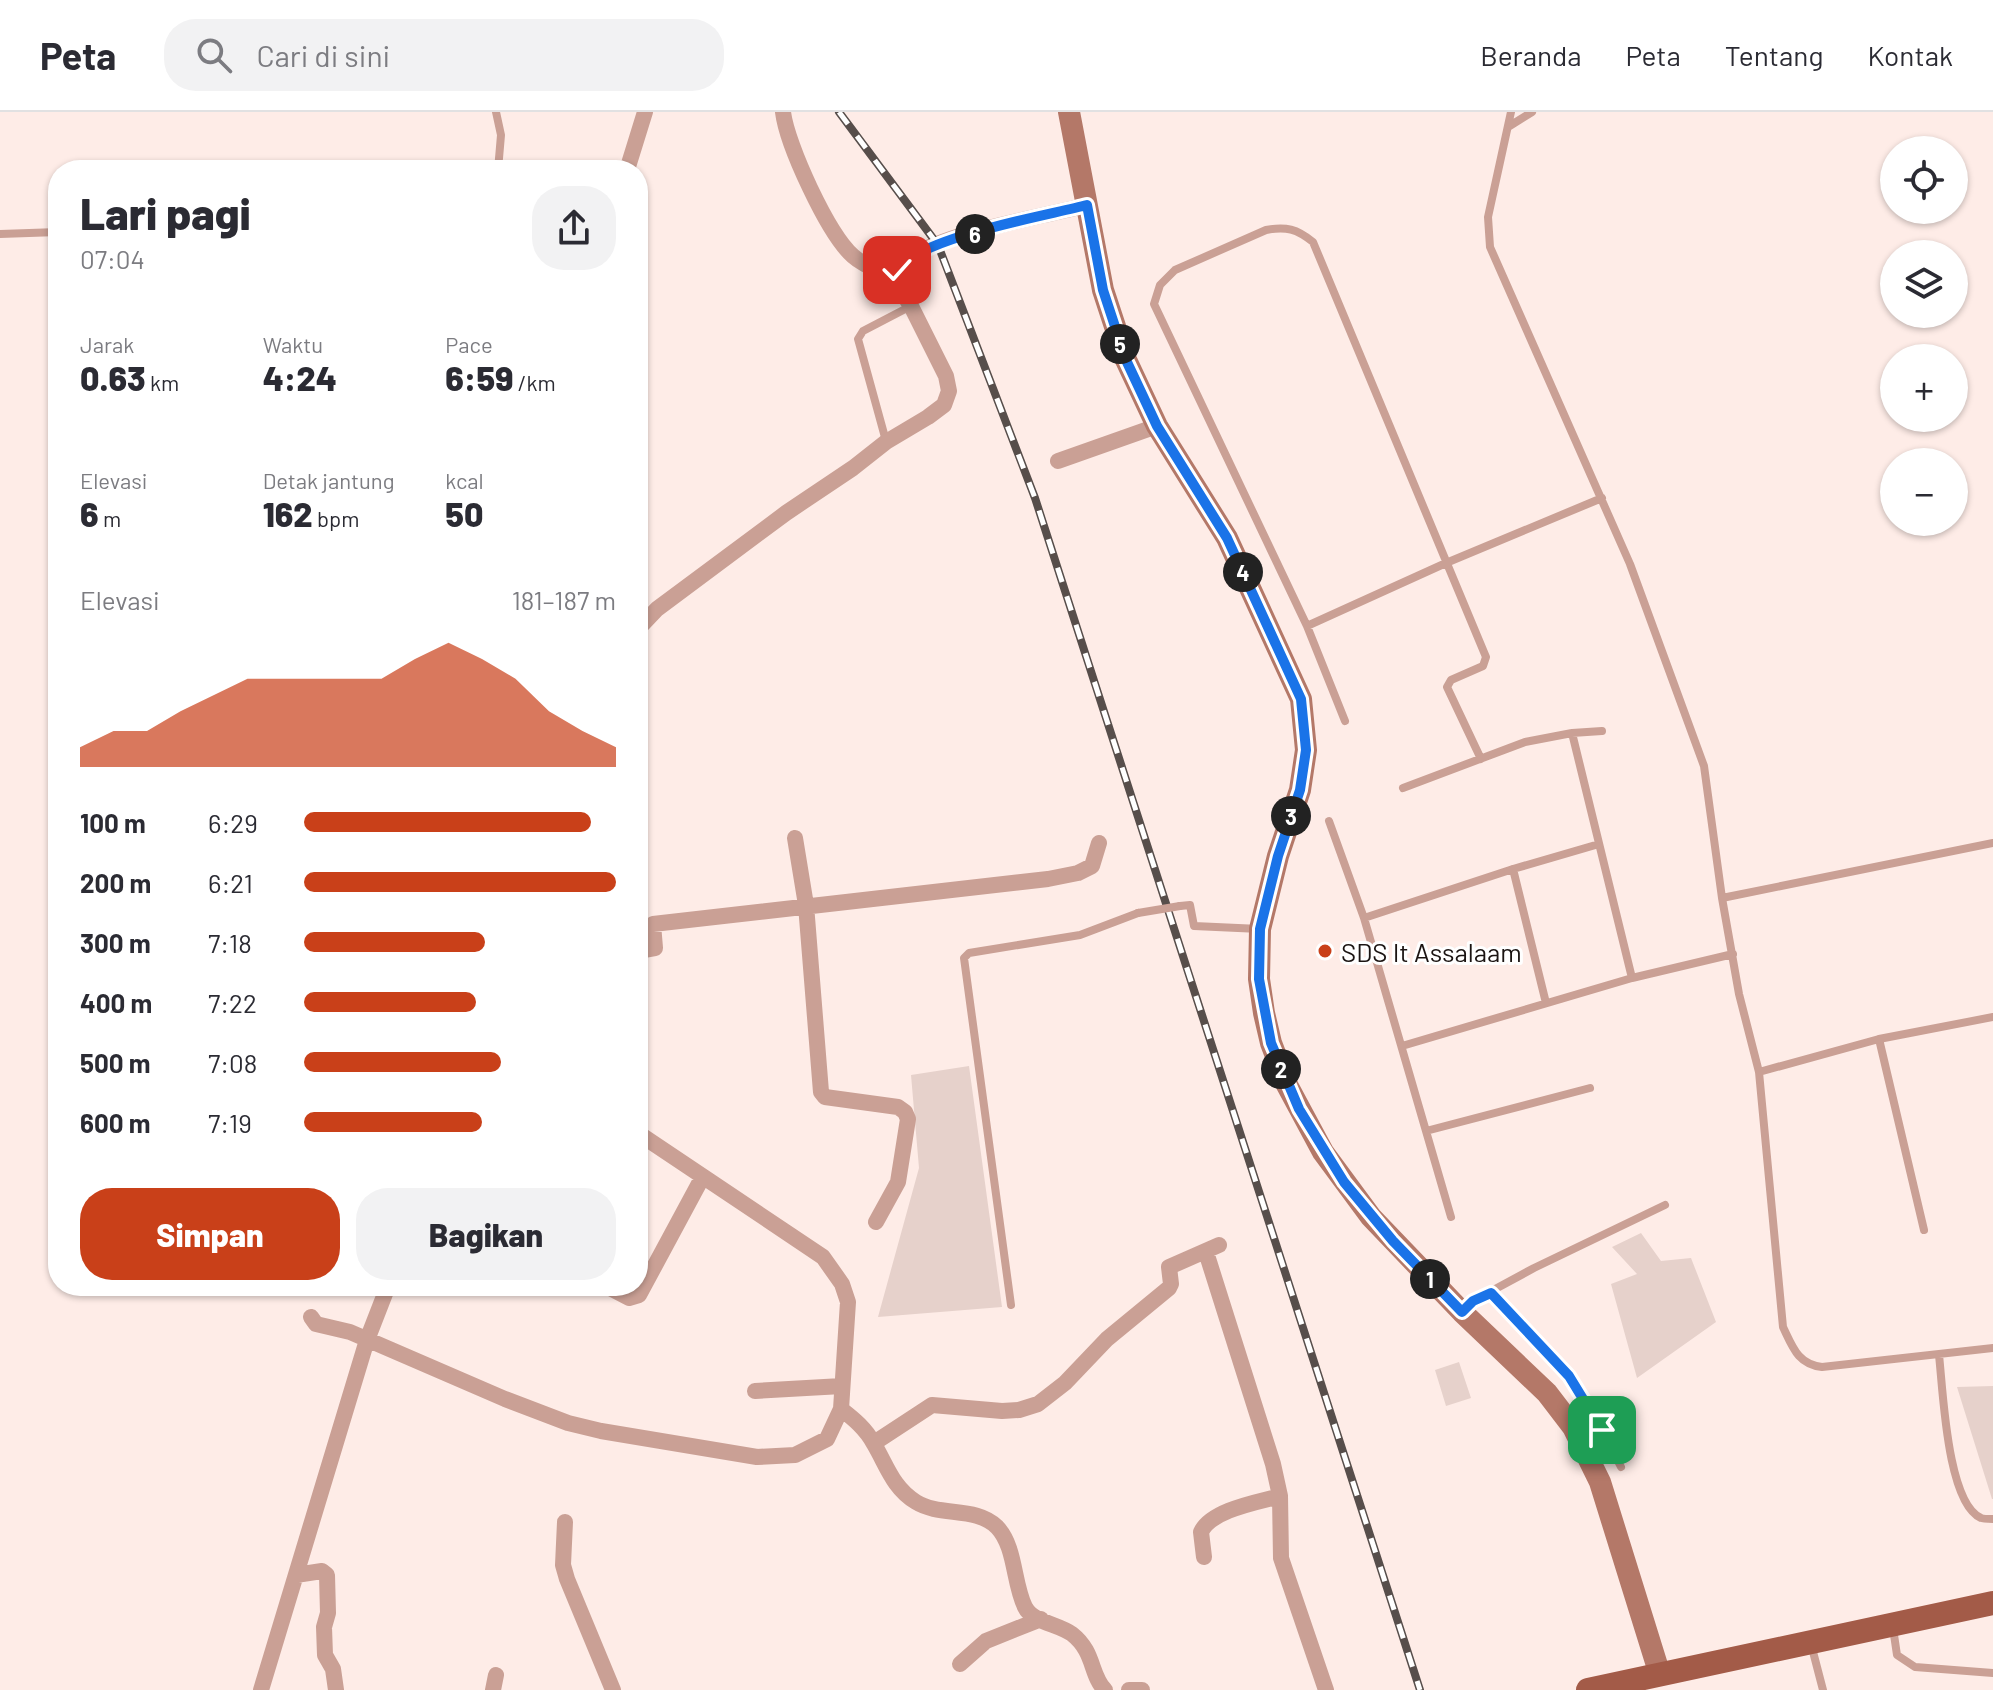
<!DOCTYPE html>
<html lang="id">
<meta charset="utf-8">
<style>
:root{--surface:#fff;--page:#f2f2f3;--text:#2b2b33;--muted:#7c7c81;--line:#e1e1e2;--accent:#c94019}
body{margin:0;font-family:Barlow,sans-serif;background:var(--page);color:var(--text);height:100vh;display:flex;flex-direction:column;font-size:30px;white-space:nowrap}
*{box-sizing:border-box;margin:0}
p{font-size:26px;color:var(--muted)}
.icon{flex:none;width:44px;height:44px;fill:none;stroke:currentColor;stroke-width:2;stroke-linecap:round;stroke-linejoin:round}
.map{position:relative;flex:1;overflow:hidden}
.side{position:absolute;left:48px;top:48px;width:600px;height:1136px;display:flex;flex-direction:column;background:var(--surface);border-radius:32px;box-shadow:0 2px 6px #0004}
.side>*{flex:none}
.tools{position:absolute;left:1880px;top:24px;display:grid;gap:16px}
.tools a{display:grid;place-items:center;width:88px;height:88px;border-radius:50%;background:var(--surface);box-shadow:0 2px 6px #0004;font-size:40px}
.pin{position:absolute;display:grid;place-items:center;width:68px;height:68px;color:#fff;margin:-34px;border-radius:16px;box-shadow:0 4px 12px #0006}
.km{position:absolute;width:40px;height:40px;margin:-20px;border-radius:50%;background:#222;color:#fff;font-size:22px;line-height:40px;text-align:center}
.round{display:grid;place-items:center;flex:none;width:84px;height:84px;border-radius:32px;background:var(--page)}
.head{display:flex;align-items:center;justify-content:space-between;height:136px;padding:0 32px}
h1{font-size:44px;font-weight:800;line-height:60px}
.stats{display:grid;grid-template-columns:repeat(3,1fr);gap:12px;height:136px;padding:8px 32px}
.stats div{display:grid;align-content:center}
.stats b{font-size:34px;font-weight:800}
.stats small{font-size:22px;font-weight:400}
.stats p{font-size:22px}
.chart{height:224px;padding:16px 32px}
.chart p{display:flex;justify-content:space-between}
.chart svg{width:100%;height:144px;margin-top:8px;fill:var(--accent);opacity:.7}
.button{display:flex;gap:16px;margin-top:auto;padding:16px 32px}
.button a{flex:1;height:92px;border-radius:32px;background:var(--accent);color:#fff;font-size:32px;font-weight:800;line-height:92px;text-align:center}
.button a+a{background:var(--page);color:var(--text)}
ul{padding:0 32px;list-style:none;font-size:26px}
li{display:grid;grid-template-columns:128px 96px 1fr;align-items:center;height:60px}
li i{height:20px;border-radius:10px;background:var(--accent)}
header{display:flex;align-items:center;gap:48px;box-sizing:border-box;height:112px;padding:0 40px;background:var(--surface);border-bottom:2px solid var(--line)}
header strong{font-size:38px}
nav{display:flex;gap:44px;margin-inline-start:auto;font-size:28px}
.search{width:560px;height:72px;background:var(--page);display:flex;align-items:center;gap:20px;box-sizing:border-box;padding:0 28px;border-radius:32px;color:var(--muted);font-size:30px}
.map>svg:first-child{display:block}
</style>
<header>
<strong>Peta</strong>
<div class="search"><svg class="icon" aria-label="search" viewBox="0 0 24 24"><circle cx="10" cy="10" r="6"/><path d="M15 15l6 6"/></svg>Cari di sini</div>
<nav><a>Beranda</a><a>Peta</a><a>Tentang</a><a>Kontak</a></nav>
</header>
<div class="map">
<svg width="1993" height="1578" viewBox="0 0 1993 1578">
<rect width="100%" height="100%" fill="#feece7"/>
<path fill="#e6d1cb" d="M969,954L1002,1195L878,1205L919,1056L911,963Z
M1641,1121L1661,1149L1691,1146L1716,1210L1637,1266L1611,1172L1637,1162L1612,1135Z
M1459,1250L1471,1286L1446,1294L1435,1258Z
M1993,1274V1387H1992L1957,1275Z"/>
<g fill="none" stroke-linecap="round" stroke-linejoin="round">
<path stroke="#caa095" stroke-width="8" d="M496,0L501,23L498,58
M1511,0L1488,105L1490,135L1630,452L1704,654L1722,786L1739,882L1759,960L1783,1215C1793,1236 1798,1252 1822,1255L1993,1236
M1508,15L1532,0
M0,122L58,120
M886,329L858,227L863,219L911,194
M1307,514L1446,451L1602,386
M1345,609L1307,514L1154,192L1160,173L1175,158L1266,118C1286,114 1297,117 1313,130L1486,545L1483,554L1451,568L1447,575L1481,647
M1403,676L1525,630L1572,621L1602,619
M1329,709L1364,806
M1513,757L1546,891
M1722,786L1993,731
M1180,794L1190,793L1194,814L1260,817
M1632,866L1733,842
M1879,927L1924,1118
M1402,934L1632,866L1572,621
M1759,960L1879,927L1993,905
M1426,1019L1590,976
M1451,1105L1364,806L1513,757L1599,732
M1491,1181L1569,1264L1602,1318L1621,1355
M1011,1193L964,846L969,841L1080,823L1138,801
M1464,1198L1473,1189L1534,1156L1665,1093
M1939,1243C1943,1278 1947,1391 1981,1406C1983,1407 1990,1407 1993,1407
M1893,1516L1897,1543L1915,1555L1993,1561
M1811,1532L1823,1578"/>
<path stroke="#caa095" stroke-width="16" d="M783,0C787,33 828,122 853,144C864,154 879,159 892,165
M627,58L645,0
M1058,349L1157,314
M638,517L657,497L786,401L853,356L886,330L928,305L944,293L949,279L946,264L911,194L892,165C897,158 901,151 908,146C956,118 1033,107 1087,93
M795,726L806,793L821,980L825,985L898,995L905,1000L908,1007L898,1070L876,1110
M638,839L655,836L653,812L1048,767L1078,761L1092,754L1099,731
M638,1021L823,1145L842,1172L848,1190L841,1297C854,1307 866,1317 874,1332C887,1354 893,1376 916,1390C940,1405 976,1394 997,1415C1016,1435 1013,1471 1025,1495C1032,1510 1059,1512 1072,1522C1095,1540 1090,1563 1105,1578
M1206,1140L1273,1352L1280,1384L1281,1446L1326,1578
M606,1174L629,1186L639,1183L702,1066
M311,1205L316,1212L350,1220L505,1287L568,1311L601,1319L757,1345L795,1343L827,1327L841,1297
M755,1279L842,1274
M874,1331L932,1293L1002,1299L1019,1298L1038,1292L1065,1271L1107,1227L1169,1176L1171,1172L1169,1155L1219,1133
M565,1410L563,1453L567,1467L613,1578
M1204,1445L1201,1420C1211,1398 1258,1390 1280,1384
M296,1463L322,1459L327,1463L328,1501L324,1515L325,1543L333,1557L336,1578
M960,1552L986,1529L1041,1507
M261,1578L367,1228L388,1174
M493,1578L496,1563
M1129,1578H1142"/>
<path stroke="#b47868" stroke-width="22" d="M1069,0L1103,178L1126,248L1157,314L1227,426L1301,587L1306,638L1300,678L1278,744L1260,817L1259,867L1264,901L1271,931L1287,973L1323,1040L1371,1105L1462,1200L1547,1281L1573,1315L1600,1370L1660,1563"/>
<path stroke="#a35b48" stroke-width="24" d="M1588,1578L1993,1491"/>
<defs>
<path id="rail" d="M839,0L938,133L1035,386L1420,1578"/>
</defs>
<use href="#rail" stroke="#574e4b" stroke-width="8"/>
<use href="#rail" stroke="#fff" stroke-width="5" stroke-dasharray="15" stroke-linecap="butt"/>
<path stroke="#caa095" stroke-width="8" d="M1138,801L1180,794"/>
</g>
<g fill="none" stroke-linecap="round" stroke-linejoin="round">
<defs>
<path id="route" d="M897,158C921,125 1045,104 1087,93L1103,178L1126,248L1157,314L1227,426L1301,587L1306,638L1300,678L1278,744L1260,817L1259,867L1271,931L1299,997L1344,1070L1393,1129L1462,1200L1473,1189L1491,1181L1569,1264L1602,1318"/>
</defs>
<use href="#route" stroke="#fff" stroke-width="16"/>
<use href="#route" stroke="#1a73e8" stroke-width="10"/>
</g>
<circle fill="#c94019" stroke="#fff" stroke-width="3" cx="1325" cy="839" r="8"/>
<g text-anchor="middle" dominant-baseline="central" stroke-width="6" stroke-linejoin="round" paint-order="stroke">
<g font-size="26" fill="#1b1412" stroke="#fff" text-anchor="start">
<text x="1341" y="839">SDS It Assalaam</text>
</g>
</g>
</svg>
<div class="tools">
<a><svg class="icon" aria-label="locate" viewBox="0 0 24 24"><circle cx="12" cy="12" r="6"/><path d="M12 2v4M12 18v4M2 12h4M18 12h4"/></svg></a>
<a><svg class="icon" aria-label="layers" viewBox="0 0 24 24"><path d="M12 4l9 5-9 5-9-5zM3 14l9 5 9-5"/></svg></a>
<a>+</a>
<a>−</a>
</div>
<div class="pin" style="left:1602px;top:1318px;background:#1e9e55"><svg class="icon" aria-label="arrive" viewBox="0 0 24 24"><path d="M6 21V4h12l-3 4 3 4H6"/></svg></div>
<div class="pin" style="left:897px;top:158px;background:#d93025"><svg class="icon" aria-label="check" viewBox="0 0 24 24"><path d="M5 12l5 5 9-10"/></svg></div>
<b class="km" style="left:1430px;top:1167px">1</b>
<b class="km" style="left:1281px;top:957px">2</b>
<b class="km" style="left:1291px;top:704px">3</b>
<b class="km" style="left:1243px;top:460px">4</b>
<b class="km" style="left:1120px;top:232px">5</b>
<b class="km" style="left:975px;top:122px">6</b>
<section class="side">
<div class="head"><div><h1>Lari pagi</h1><p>07:04</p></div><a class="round"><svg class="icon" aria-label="share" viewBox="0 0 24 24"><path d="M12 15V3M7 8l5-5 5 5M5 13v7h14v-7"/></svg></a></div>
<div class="stats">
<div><p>Jarak</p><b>0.63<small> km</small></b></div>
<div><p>Waktu</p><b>4:24</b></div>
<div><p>Pace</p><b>6:59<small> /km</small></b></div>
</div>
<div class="stats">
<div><p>Elevasi</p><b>6<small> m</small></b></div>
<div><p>Detak jantung</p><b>162<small> bpm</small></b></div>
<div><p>kcal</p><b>50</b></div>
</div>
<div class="chart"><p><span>Elevasi</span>181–187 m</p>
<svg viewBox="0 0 160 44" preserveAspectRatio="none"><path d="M0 44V38L10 33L20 33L30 27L40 22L50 17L60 17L70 17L80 17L90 17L100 11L110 6L120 11L130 17L140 27L150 33L160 38V44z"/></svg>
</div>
<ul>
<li><b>100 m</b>6:29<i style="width:92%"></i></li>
<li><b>200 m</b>6:21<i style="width:100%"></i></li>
<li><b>300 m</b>7:18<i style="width:58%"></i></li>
<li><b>400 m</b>7:22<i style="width:55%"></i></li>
<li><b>500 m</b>7:08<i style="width:63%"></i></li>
<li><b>600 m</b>7:19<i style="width:57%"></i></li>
</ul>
<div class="button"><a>Simpan</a><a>Bagikan</a></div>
</section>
</div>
